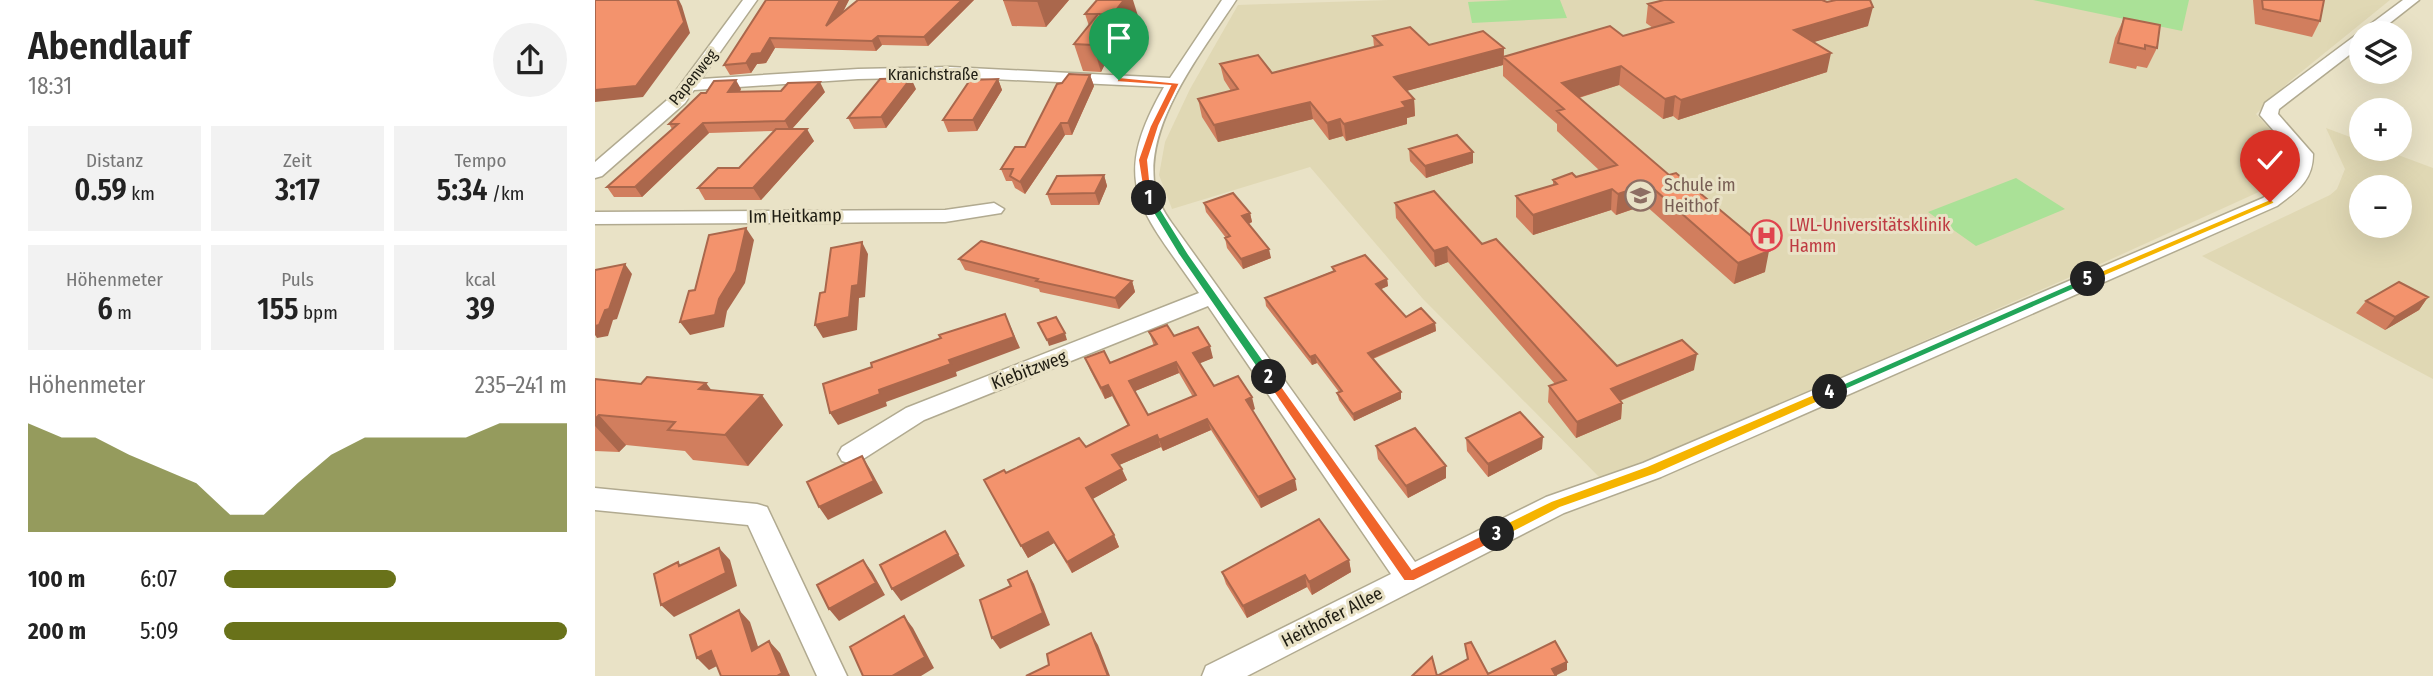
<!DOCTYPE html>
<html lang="de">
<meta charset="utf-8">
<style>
:root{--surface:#fff;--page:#f2f2f2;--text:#222;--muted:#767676;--accent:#69721a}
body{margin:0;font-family:"Fira Sans Condensed",sans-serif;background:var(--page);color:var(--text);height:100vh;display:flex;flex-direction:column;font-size:26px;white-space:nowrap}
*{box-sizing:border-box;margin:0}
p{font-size:23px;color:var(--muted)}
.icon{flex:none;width:38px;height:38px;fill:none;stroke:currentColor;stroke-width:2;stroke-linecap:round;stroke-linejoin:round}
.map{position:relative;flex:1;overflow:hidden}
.panel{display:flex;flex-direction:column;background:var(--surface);width:595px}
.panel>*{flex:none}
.tools{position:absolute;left:1754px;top:21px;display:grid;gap:14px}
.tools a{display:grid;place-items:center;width:63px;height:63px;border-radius:50%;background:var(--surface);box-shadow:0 7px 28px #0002;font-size:35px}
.pin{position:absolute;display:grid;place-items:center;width:60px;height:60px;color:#fff;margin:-72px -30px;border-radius:50% 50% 50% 0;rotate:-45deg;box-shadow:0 0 7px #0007}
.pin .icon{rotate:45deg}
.km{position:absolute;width:35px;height:35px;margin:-18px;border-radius:50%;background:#222;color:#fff;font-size:19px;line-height:35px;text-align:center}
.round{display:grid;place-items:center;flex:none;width:74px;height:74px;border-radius:37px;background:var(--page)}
.headline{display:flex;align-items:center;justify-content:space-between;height:119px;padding:0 28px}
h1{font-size:38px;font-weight:600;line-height:52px}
.figures{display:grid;grid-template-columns:repeat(3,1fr);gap:10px;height:119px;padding:7px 28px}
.figures div{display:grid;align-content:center;border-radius:0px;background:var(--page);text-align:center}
.figures b{font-size:30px;font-weight:600}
.figures small{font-size:19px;font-weight:400}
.figures p{font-size:19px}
.chart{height:196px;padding:14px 28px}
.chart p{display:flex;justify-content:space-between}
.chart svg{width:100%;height:126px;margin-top:7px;fill:var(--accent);opacity:.7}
ul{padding:0 28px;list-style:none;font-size:23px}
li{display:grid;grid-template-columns:112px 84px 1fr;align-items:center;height:52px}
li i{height:18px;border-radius:9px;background:var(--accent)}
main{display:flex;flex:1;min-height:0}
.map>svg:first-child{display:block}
</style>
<main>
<section class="panel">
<div class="headline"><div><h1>Abendlauf</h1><p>18:31</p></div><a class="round"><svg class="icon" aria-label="share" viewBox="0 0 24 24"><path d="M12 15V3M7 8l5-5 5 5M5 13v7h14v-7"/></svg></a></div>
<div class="figures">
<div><p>Distanz</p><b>0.59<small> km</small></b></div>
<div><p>Zeit</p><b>3:17</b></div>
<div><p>Tempo</p><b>5:34<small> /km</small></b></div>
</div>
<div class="figures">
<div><p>Höhenmeter</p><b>6<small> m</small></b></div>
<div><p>Puls</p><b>155<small> bpm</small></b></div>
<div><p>kcal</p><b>39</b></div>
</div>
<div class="chart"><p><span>Höhenmeter</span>235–241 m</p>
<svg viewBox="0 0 160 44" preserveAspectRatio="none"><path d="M0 44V6L10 11L20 11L30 17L40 22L50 27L60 38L70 38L80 27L90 17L100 11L110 11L120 11L130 11L140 6L150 6L160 6V44z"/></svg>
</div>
<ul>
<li><b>100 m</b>6:07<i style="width:50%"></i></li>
<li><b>200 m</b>5:09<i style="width:100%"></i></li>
</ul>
</section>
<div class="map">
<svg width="1838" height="676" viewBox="0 0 1838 676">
<rect width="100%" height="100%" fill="#e9e2c6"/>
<path fill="#e0d8b4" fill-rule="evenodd" d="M794,0H1795L1695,81L1661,114L1700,157L1677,186L1512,261L1008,481L828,299L715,167L577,209L564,175L570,142L595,89L643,5Z
M1731,128L1766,141V149H1787L1838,168V379L1607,256L1735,195L1742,189L1750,169ZM1766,187H1804V226H1766Z"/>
<path fill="#aae197" d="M917,0H965L972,18L877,23L873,2Z
M1438,0H1594L1587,31Z
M1421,178L1470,209L1381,246L1333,212Z"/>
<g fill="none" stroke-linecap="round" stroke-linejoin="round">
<defs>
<path id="minor" d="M148,0H162L106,79L263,69L355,67L575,78L627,0H641C608,51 548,124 560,188C562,200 569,212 576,222L820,562L951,497L1048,463L1668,198L1695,177L1700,155L1665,115L1670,103L1808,0H1824L1782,33H1766V46L1684,109L1683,114L1718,154C1718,181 1702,191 1682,206L1066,477L969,513L652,676H607L611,666L796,574L613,306L329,420L265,461L256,464L247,461L243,454L247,447L311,408L604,293C548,211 512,186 569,87L355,77L263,79L99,90L90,103L7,176L0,178V162L78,95Z
M399,203L409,209L406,213L350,222L0,224V212L350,210Z
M0,488L162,504L172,507L252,676H222L153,525L0,510Z"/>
</defs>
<use href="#minor" stroke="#b1aa90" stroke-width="3"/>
<use href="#minor" fill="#fff" fill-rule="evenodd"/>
</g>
<path fill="#d17e5e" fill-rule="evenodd" d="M171,0H254L247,13L379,0L333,46L287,45L281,51L180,48L171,63L162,64L156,73L135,75L129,65Z
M408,0H474L451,27L417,26Z
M1658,0H1729L1725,21L1717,37L1660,24Z
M1053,4L1273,26L1218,42L1232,72L1083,120L1078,116L1068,119L1024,85L984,98L1170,272L1139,284L1050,205L1021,215L1016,210L938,235L921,217V196L958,185V180L981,177L1004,170L962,131V124L908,76V65L811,91L819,99L820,116L812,118V124L751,141L748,136L734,140L718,119L623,142L607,117L603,99L636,91L629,80L625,64L677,73L779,47L778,36L834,45L909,48V56L1028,36L1058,28L1051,23Z
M490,14L543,16L534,28L538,41L520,66H509L506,72L488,71L479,44L494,26Z
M1529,18L1562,48L1552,68L1542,66L1541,69L1514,63L1520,38Z
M495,75L499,86L477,135H470L430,194L420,188L417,181H411L406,169L430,147L467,83Z
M403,79L407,90L382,131L353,132L348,120Z
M146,89L145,92H230L197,129L219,141L166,200H110L103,188L144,168L179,131L114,133L47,197H19L12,187L77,129L74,124Z
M321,89L291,128L259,129L253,118Z
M814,149L878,152V163L831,178L815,161Z
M509,175L512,186L504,205H456L452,194Z
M609,203L655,213L657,222L654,224L676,258L648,269L632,248L630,238H631L611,212Z
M800,203L887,244L1022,366L1099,370L1025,401L1027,403L1026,419L981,438L953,402L954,386L960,384L853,262L840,267L801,218Z
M364,259L537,281L540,292L524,309L445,292L444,289L370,270Z
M737,267L792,279L793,286L786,289L811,317L840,323L841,331L778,359L806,399L759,421L744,400L742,393L744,392L722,363L717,365L671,306L670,298L738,271Z
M1833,297L1824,310L1790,330L1761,313L1771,301Z
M554,332L579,336L618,358L604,363L619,386L660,409L657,410L702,490L666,508L616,430L568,451L566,447L524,465L532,480L497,499L519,535L524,547L477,573L459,543L433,558L389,480L491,447L533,426L517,396L510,399L495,370L490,358L515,363L559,346ZM584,373L598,397L553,415L540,391Z
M0,379L116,390L188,425L153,466L98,460L90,451L31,445L24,452L0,451Z
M871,438L947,449L893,477L872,451Z
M781,446L851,478L813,498L783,459Z
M754,560L756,572L717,595L712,587L652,618L631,584L627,572Z"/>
<path fill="#aa674c" d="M82,0H84L87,6L95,33L48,97L0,102V90Z
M245,0H254L236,36L231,26Z
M367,0H379L333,46L329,37Z
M443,0H474L451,27L442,1Z
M529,0H538L543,16L534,28L538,41L520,66L513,40L517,15Z
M1278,7L1273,26L1196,49L1199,30Z
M283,36L287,45L281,51L277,41Z
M175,38L180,48L171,63L162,64L156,73L151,63L157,54Z
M501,39L509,66L506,72L498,45Z
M909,48L908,65L800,94L799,77Z
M1236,53L1232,72L1083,120L1086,100Z
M1026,66L1024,85L966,103L967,83Z
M495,75L499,86L477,135L473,123Z
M316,78L321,89L291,128L286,117Z
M403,79L407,90L382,131L378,120Z
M141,80L146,89L139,102L133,92Z
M225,82L230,92L195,131L190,121Z
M1080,96L1078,116L1068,119L1070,99Z
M819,99L820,116L812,118V124L751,141L749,124L807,102Z
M715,102L718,119L623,142L619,125Z
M745,119L748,136L734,140L732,123Z
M108,123L114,133L47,197L40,187Z
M466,123L470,135L430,194L425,182Z
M212,129L219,141L166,200L158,188Z
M878,152V163L831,178L830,166Z
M509,175L512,186L504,205L500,193Z
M1053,184L1050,205L1021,215L1023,194Z
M1017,189L1016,210L938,235V215Z
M655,213L657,222L649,225L647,216Z
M151,228L159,240L150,283L132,311L129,327L95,335L85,322L124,299Z
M267,242L273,254L270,297L264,298L262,330L228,338L220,325Z
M852,247L853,262L840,267L839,251Z
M674,249L676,258L648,269L646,259Z
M1174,251L1170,272L1139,284L1143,263Z
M30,264L37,274L22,319L18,320L13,336L2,338L0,335V326L10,310Z
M792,279L793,286L782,291L781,284Z
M537,281L540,292L524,309L520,298Z
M1833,297L1824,310L1790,330L1800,317Z
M410,314L425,348L361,372L362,376L291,402L292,406L243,425L235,413L284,390L354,360Z
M840,323L841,331L774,360L773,353Z
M470,333L472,340L454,346L452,340Z
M615,346L618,358L601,365L598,353Z
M1102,354L1099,370L1014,405L1016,389Z
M720,355L722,363L717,365L715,357Z
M581,362L584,373L538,392L534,381Z
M111,383L134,413L104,389Z
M513,385L517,396L510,399L506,388Z
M806,392V399L759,421L758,414Z
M167,395L188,425L153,466L130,435Z
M657,397L660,409L654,412L651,400Z
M1027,403L1026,419L981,438L982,422Z
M4,415L31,445L24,452L0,426V419Z
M612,419L616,430L568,451L564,440Z
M562,435L566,447L522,466L517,455Z
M948,437L947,449L893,477V464Z
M267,456L275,469L288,493L233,520L224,507Z
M851,466V478L813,498L811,486Z
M527,469L532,480L496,500L491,488Z
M700,479L702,490L666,508L663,497Z
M350,531L370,566L306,601L297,589Z
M453,532L459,543L433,558L426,546Z
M519,535L524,547L477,573L472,562Z
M124,548L135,560L142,586L79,617L66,605Z
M268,560L277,572L290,595L244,621L234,609Z
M754,560L756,572L717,595L714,582Z
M432,571L439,584L455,625L405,649L397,638Z
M710,575L712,587L652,618L648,606Z
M144,610L155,622L168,662L157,651Z
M309,616L318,628L339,668L326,676H297Z
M496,633L503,645L515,676H513Z
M174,641L185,653L195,676H182Z
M116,651L128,663L114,670L102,658Z
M972,662V670L960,676L957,669Z"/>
<path fill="#f3936d" stroke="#aa674c" stroke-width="2" fill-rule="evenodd" d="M0,0H82L89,22L41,86L0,90Z
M171,0H245L231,26L263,0H367L329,37L283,36L277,41L175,38L166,53L157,54L151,63L129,65Z
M408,0H443L442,1Z
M502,0H529L517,15L504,14L531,15L513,40L501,39L498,45L479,44L503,14H490Z
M1069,0H1227L1232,2L1241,0H1275L1278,7L1199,30L1236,53L1086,100L1080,96L1070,99L1026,66L967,83L1074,175L1081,173L1174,251L1143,263L1053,184L1023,194L1017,189L938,215L921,196L962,184L958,180L977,173L981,177L1022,165L962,111L969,109L908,57L1015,26L1028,36L1078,22L1053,4Z
M1667,0H1729L1725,21L1668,9Z
M1529,18L1565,25L1562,48L1550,45V49L1523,43Z
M815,27L834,45L888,31L909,48L799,77L819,99L807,102L811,107L749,124L745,119L732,123L715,102L619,125L603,99L643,89L625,64L663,55L677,73L787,45L778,36Z
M474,74L495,75L473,123H466L425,182L415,176L418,169H406L420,147H430L462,84L467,83Z
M316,78L286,117L253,118L285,79Z
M403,79L378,120H348L375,80Z
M141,80L133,92L186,91L193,83L225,82L190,121L108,123L40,187H12L83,124H74L106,93H111L119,81Z
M181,129H212L158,188H103L123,168H144Z
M862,135L878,152L830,166L814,149Z
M509,175L500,193L452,194L462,176Z
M839,191L887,244L901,239L1022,366L1087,340L1102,354L1016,389L1027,403L982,422L954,386L971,380L852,247L839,251L800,203Z
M638,193L655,213L647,216L674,249L646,259L630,238L635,236L609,203Z
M151,228L141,271L124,299L120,315L85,322L94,291L100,290L114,235Z
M386,241L537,281L520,298L441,281L443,279L364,259Z
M267,242L263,285L257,286L254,317L220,325L225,293L230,292L236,248Z
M770,255L792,279L781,284L811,317L826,308L840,323L773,353L806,392L758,414L742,393L747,391L720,355L715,357L670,298L740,271L737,267Z
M30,264L14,309L10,310L4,325L0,326V270Z
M1804,282L1833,297L1800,317L1771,301Z
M410,314L419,337L354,360L356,364L284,390L285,394L235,413L228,384L277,367L276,363L346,338L344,335Z
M461,317L470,333L452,340L443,323Z
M572,325L579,336L603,327L615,346L598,353L619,386L643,376L657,397L651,400L700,479L663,497L612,419L564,440L562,435L517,455L527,469L491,488L519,535L472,562L453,532L426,546L389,480L409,470L411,473L484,438L491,447L534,425L513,385L506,388L490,358L509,351L515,363L562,344L554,332ZM581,362L601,395L553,415L534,381Z
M52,377L111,383L104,389L167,395L130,435L73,430L80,422L4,415L0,419V379L46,384Z
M925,412L948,437L893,464L871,438Z
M820,428L851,466L811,486L781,446Z
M267,456L279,481L224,507L212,482Z
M724,519L754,560L714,582L710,575L648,606L627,572Z
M350,531L363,554L297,589L285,565Z
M124,548L131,573L66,605L59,574L83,562L84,566Z
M268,560L281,583L234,609L222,585Z
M432,571L448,613L397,638L385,600L416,586L413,580Z
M144,610L157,651L174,641L187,673L182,676H126L116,651L102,658L95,635Z
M309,616L330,657L297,676H268L255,647Z
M496,633L513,676H431L454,665L452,654Z
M960,641L972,662L957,669L961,676H842L873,659L870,644L876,642L893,674Z
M837,657L842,676H817Z"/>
<path fill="#f0652b" stroke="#fff" stroke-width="2" d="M524,77L585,83L564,126L553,160L557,200L549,198L543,160L555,126L575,86L521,82Z"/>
<path fill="#22a559" stroke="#fff" stroke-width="2" d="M550,195H557L593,253L678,374V380H670L583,254L549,198Z"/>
<path fill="#f0652b" stroke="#fff" stroke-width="2" d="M674,372L678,374L817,569L897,530H907V538L819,581H809L670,380L668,377Z"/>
<path fill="#f5b400" stroke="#fff" stroke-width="2" d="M1235,387L1241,392L1239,395L1061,474L965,508L907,538H897L895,534L897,530L956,501L1052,466Z"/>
<path fill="#22a559" stroke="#fff" stroke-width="2" d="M1493,276L1496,277V282L1239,395H1231L1229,392Z"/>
<path fill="#f5b400" stroke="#fff" stroke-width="2" d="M1675,199L1680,202L1678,204L1496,282L1487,279Z"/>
<defs>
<symbol id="school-ring" viewBox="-11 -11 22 22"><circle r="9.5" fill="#e9e2c6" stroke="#8d6e63" stroke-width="1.5"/><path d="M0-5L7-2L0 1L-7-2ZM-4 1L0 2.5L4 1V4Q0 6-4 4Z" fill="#8d6e63"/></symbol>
<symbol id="hospital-ring" viewBox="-11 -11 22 22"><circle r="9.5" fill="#e9e2c6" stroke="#e0444e" stroke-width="1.5"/><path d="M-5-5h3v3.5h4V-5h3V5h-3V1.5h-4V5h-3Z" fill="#e0444e"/></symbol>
</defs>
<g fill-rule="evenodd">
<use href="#school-ring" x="1028" y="178" width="35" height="35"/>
<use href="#hospital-ring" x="1154" y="218" width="35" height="35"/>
</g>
<g text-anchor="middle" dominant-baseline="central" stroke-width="6" stroke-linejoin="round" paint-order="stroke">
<g font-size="16" fill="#1e1c12" stroke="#e9e2c6">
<text x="338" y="74">Kranichstraße</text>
<text transform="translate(98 77) rotate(-51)">Papenweg</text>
</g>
<g font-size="18" fill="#785e54" stroke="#e9e2c6" text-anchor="start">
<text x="1069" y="185">Schule im<tspan x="1069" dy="21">Heithof</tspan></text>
</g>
<g font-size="18" fill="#1e1c12" stroke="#e9e2c6">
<text transform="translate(200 216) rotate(-1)">Im Heitkamp</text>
<text transform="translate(434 370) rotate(-21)">Kiebitzweg</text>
<text transform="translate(737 617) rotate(-27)">Heithofer Allee</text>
</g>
<g font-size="18" fill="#be3a42" stroke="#e9e2c6" text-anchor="start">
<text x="1194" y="225">LWL-Universitätsklinik<tspan x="1194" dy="21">Hamm</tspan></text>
</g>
</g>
</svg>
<div class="tools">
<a><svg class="icon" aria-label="layers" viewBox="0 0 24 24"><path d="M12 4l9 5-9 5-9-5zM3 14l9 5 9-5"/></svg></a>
<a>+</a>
<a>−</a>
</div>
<div class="pin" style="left:524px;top:80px;background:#1e9e55"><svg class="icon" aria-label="arrive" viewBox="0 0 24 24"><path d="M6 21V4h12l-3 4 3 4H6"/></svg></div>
<div class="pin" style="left:1675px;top:202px;background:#d93025"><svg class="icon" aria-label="check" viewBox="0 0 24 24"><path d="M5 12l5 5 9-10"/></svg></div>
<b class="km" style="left:554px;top:198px">1</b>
<b class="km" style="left:674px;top:377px">2</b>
<b class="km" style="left:902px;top:534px">3</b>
<b class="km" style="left:1235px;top:392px">4</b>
<b class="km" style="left:1493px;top:279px">5</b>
</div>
</main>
